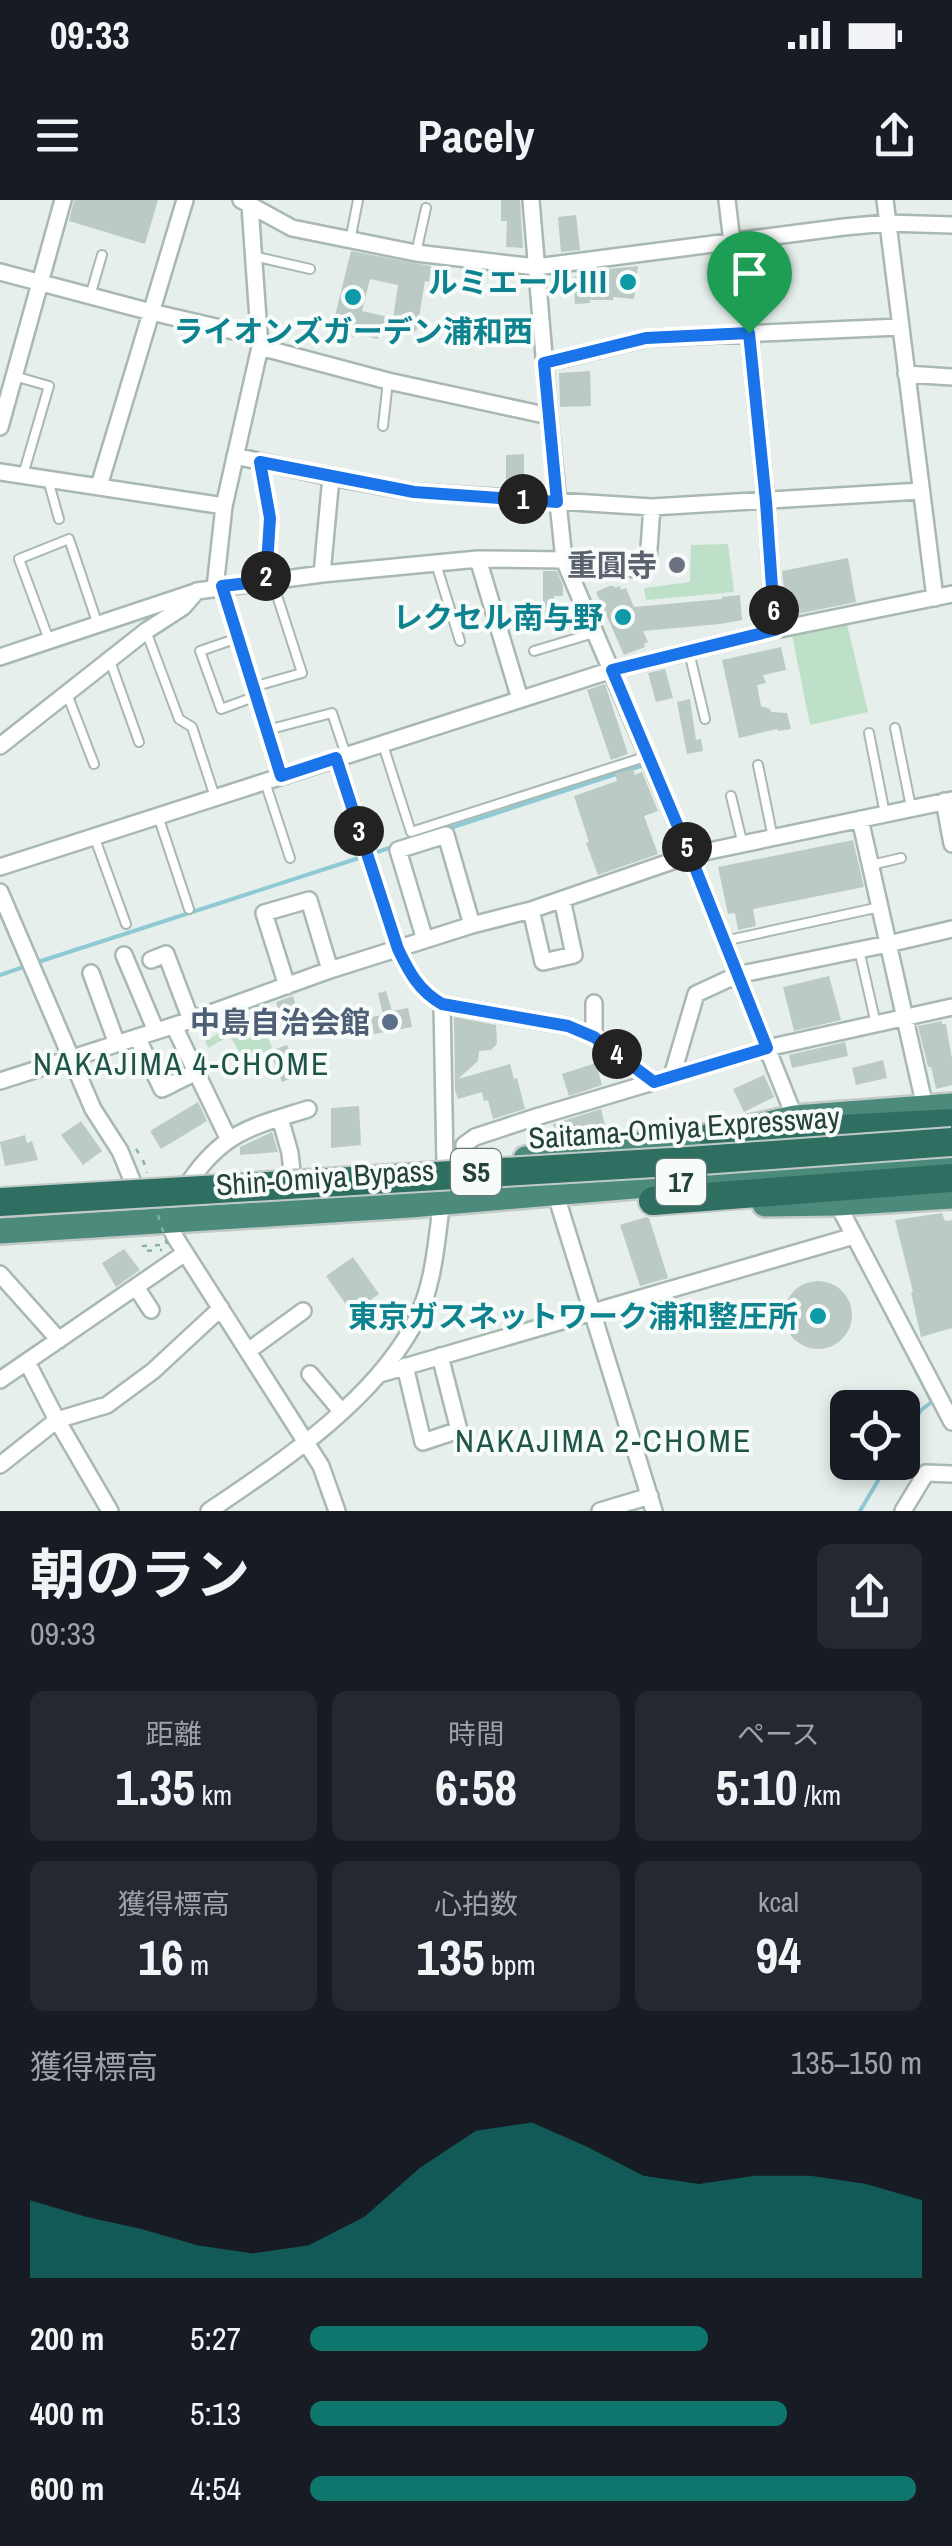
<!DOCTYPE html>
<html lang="ja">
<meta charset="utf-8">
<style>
:root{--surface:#171b24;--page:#242831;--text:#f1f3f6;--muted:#9ea1a6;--accent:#0f766e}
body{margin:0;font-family:"Archivo Narrow","Noto Sans JP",sans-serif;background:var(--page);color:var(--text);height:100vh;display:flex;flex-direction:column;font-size:38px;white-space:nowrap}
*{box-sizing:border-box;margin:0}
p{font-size:32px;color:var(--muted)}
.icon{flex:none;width:55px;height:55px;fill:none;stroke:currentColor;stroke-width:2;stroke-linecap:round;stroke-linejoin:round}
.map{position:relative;height:1311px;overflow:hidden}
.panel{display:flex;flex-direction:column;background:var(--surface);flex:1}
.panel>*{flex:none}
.fabs{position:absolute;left:830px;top:1190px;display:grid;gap:20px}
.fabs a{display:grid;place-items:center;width:90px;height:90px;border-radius:15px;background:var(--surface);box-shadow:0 5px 15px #0003;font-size:50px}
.pin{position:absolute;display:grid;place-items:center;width:85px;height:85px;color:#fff;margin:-102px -42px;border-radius:50% 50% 50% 0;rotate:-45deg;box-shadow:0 0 10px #0007}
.pin .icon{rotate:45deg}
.km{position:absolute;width:50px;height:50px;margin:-25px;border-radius:50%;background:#222;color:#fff;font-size:28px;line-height:50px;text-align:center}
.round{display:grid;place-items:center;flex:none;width:105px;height:105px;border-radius:15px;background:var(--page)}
.head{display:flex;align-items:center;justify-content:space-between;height:170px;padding:0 30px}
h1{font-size:55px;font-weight:700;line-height:75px}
.figures{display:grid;grid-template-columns:repeat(3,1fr);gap:15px;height:170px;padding:10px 30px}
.figures div{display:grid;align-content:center;border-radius:15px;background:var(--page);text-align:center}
.figures b{font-size:50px;font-weight:700}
.figures small{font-size:28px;font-weight:400}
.figures p{font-size:28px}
.chart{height:280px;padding:20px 30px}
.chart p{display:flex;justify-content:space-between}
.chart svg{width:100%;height:180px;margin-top:10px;fill:var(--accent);opacity:.7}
ul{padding:0 30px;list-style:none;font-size:32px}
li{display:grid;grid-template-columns:160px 120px 1fr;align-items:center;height:75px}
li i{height:25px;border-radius:12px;background:var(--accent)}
.status{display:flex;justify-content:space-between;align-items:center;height:70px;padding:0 50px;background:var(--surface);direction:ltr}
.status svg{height:28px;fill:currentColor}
header{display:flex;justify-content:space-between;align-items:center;height:130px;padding:0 30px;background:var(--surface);font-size:45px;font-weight:700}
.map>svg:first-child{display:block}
</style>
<div class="status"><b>09:33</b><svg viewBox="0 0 49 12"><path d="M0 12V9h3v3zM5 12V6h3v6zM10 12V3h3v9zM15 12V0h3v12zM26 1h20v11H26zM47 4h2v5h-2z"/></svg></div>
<header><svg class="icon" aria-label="menu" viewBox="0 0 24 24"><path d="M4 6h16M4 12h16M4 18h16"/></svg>Pacely<svg class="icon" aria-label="share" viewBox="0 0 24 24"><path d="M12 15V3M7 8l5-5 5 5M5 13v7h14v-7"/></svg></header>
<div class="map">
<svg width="952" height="1311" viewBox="0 0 952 1311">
<rect width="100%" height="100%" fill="#e6efeb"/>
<path fill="#bfe0c8" d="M728,344L734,392L646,400L644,388L690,382L691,345Z
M847,424L868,512L810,525L792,435Z
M258,812L272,848L245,861L230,836L208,848L205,841Z"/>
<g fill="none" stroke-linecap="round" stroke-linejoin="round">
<path stroke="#8ec9d4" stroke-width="4" d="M447,629L644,565L645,567
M371,654L395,646
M38,762L362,657
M0,775L29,765
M879,1098L932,1202L921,1210L902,1241
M860,1311L889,1262"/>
</g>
<path fill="#bbcac4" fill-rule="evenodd" d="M74,0H158L145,44L69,21Z
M501,0H520L523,48L506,47L507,21H501Z
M576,15L580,50L561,52L558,17Z
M351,51L431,66L429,82L425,81L417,129L413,134L380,129L378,139L355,134L354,137L331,132ZM370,79L398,85L393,118L362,111Z
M638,66L634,99L613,97V100H590V103L575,104L573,77L598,75V70Z
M590,171L591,206L560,207L559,173Z
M524,254V283L506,284V255Z
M848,358L856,402L787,416L782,371Z
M543,371H557L563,386V396H554V422H536V401H543Z
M609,386H614L615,388L620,386L621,390L626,388L634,407L722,399V397L740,395L742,420L720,424L643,431L648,442L644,444L645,447L624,455L596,392Z
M781,447L786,470L763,475L766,483L757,485L761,506L770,509L771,512L787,513L791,529L778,531L777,529L739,538L722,460Z
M665,469L673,498L656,502L648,473Z
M605,484L628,554L611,560L587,490Z
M690,499L696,540L701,539L703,551L687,554L677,502Z
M633,569L635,575L642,572L658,611L644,616L658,654L598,675L586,643L589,642L574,596L617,581L615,574Z
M853,640L864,687L753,709L756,726L738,730L735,713L728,714L718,667Z
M829,776L841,820L794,831L783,787Z
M386,791L392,811L408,808L412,827L374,834L371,817L383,815L378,793Z
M293,796L302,824L285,830L276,802Z
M454,817L496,825L497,844L491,850L479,851L478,861L458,879L510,864L514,879L517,878L525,909L493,919L488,900L484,901L482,892L458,899L455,891Z
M942,821V824H946L952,859V885L936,889L931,867H928L918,826Z
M845,842L848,856L792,868L789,855Z
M287,845L299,875L282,882L270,851Z
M883,860L887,878L856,885L852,868Z
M596,863L602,885L569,896L562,874Z
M764,875L774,897L744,912L733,889Z
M198,902L207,921L161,949L150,931Z
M359,906L361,945L331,948V908Z
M601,909L605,925L594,930L592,924L555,932L553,924Z
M81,921L102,951L83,965L61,935Z
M272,932L278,952L240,955V947Z
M25,935L27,943L32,941L38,960L5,966L0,942Z
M942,1013L945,1021L952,1020V1128L921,1137L911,1092H913L895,1020Z
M646,1017L649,1018L668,1078L640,1086L620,1025Z
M124,1049L140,1070L116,1087L102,1063Z
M353,1057L379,1094L352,1113L326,1076Z
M784 1115a34 34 0 1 1 68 0a34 34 0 1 1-68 0Z"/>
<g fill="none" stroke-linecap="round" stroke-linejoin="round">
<defs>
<path id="service" d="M350,41L358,0
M416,53L426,8
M253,56L310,69
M90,96L102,55
M14,176L49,186L23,275
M383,226L388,181
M260,262L270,319L266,381
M48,280L59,319
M436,364L460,441
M222,386L257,496L221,509L200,451L238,438
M146,431L179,519L192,527L215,597
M49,440L19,359L69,339L98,425
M534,451L594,433
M689,452L705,519
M110,461L139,542
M253,487L302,473L272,380
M67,494L94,564
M257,496L267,530
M895,528L911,607
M869,533L885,614
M383,545L411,632L648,556
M758,565L773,638
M281,576L267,530L332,513L346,555
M265,582L290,658
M731,596L743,645
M158,616L189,709
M94,636L126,724
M871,665L901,658
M724,741L880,707
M859,750L876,824"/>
<path id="minor" d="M241,0L292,28L416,53L536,67L844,27L887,23L952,25
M531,0L549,216L564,360L690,655L795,918
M727,0L732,42
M885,0L935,398
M0,72L151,112L259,137
M749,133L766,302L775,430
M260,147L388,181L549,216
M545,163L647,138L900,127
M906,174L952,177
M0,227L63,0
M235,256L331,277L414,292L652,307L921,291
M0,272L224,306L260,147L250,6
M99,286L185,0
M478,359L520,499
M566,363L638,369L648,362L652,307
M322,374L331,277
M215,388L224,306
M0,457L195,392
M0,546L146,431L183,407L197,391L322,374L478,359L564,360
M336,558L398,749C409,772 419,791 442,804L568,826L594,837L654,882
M944,601L952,644
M860,619L925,907
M0,667L612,470L775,430L952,394
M0,692L93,909L120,951L134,985
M531,710L543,762L574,755L562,699
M425,740L398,650L446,635L472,725
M124,755L156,831
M151,760L166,754L191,820
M91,773L117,844
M287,786L264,713L309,700L330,770
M594,803V837
M442,804L445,964
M174,826L228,938
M137,837L162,889L196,872
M672,876L696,794L737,775L888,744L952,729
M0,881L191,820L330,770L472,725L531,710L690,655L952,600
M280,918L290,953L292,972
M464,945L475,937L536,917L767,848L952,807
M190,981C224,931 254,926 308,909
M837,1003L952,1222
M559,1005L654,1311
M167,1020L175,1037L321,1266L337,1311
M0,1074L59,1140
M136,1087L151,1110
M248,1151L303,1111
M27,1162L57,1220L110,1311
M405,1166L423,1242L459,1230L440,1156
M310,1174L341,1211
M380,1174L854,1036
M0,1180L185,1053
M0,1265L57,1220L107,1205L153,1171L221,1108
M209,1311C281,1262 370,1204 413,1126C433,1090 436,1047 441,1007
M600,1311L650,1296
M903,1311L926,1273L952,1274"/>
<path id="trunk" d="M526,959L713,936L795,918L952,906
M765,1004L837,1003L952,996
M0,1031L410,1005L952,959"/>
<path id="motorway" d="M713,936L952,923
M653,1001L952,978"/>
</defs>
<use href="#service" stroke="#a8b8b2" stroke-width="12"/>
<use href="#minor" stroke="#a8b8b2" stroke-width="20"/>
<use href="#trunk" stroke="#c2cac8" stroke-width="30"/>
<use href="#motorway" stroke="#c2cac8" stroke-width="32"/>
<path stroke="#86b3a5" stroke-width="2.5" stroke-dasharray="5 8" stroke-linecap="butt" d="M136,949L143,960
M160,1045L143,1046V1051L162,1050"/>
<use href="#service" stroke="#fff" stroke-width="8"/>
<use href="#minor" stroke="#fff" stroke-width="15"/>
<use href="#trunk" stroke="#4c8a7c" stroke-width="25"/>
<use href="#motorway" stroke="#2f6f62" stroke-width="28"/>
<defs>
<path id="motorway-bridge" d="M0,1002L688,961L952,942"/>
</defs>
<use href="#motorway-bridge" stroke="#c2cac8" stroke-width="32" stroke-linecap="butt"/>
<path stroke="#86b3a5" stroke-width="2.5" stroke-dasharray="5 8" stroke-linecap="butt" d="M143,960L147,973
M158,1015L167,1044"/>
<use href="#motorway-bridge" stroke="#2f6f62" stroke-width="28"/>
</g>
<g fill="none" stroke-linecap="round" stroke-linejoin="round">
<defs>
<path id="route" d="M749,133L766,302L775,430L612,470L690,655L767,848L654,882L594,837L568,826L442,804C419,791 409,772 398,749L336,558L281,576L222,386L266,381L270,318L260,262L414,292L557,302L544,163L646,138Z"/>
</defs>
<use href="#route" stroke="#fff" stroke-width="20"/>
<use href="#route" stroke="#1a73e8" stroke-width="12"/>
</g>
<g fill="#0f9aa8" stroke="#f7fbf9" stroke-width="4">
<circle cx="628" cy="82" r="10"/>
<circle cx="353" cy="97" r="10"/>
<circle cx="623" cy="417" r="10"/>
<circle cx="818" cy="1116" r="10"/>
</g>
<circle fill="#6b7280" stroke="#f7fbf9" stroke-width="4" cx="677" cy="365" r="10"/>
<circle fill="#5c6f8a" stroke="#f7fbf9" stroke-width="4" cx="390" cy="822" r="10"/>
<g text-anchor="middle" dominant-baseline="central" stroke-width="8" stroke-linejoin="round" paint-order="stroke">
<g fill="#f7fbf9" stroke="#637a73" stroke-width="2.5">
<rect x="451" y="949" width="50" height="46" rx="8"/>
<rect x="656" y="959" width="50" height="46" rx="8"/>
</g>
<g font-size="28" font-weight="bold" fill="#24423a">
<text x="476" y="972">S5</text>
<text x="681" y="982">17</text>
</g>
<g font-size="30" font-weight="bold" fill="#0d838f" stroke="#f7fbf9" text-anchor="end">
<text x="608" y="82">ルミエールⅢ</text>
<text x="353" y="131" text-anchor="middle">ライオンズガーデン浦和西</text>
<text x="603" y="417">レクセル南与野</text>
<text x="798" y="1116">東京ガスネットワーク浦和整圧所</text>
</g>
<g font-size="30" font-weight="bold" fill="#5b616d" stroke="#f7fbf9" text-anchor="end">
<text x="657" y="365">重圓寺</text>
</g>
<g font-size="30" font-weight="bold" fill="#4e5e75" stroke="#f7fbf9" text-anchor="end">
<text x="370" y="822">中島自治会館</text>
</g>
<g font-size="30" fill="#24423a" stroke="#f7fbf9">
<text transform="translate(684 927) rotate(-4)">Saitama-Omiya Expressway</text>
<text transform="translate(325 977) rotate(-4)">Shin-Omiya Bypass</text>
</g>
<g font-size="32" letter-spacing="2.5" fill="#1f5548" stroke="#f7fbf9">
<text x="182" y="863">NAKAJIMA 4-CHOME</text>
<text x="604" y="1240">NAKAJIMA 2-CHOME</text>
</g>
</g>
</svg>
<div class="fabs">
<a><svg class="icon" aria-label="locate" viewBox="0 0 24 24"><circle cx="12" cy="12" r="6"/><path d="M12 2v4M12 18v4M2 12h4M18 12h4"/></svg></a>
</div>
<div class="pin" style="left:749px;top:133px;background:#1e9e55"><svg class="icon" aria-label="arrive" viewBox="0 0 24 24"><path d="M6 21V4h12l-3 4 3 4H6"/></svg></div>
<b class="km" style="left:523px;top:299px">1</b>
<b class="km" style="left:266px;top:376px">2</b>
<b class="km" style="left:359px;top:631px">3</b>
<b class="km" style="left:617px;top:854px">4</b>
<b class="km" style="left:687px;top:647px">5</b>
<b class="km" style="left:774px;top:410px">6</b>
</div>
<section class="panel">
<div class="head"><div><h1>朝のラン</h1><p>09:33</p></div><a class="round"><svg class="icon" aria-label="share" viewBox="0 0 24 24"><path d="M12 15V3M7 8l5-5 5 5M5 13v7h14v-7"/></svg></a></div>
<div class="figures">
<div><p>距離</p><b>1.35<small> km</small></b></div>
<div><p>時間</p><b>6:58</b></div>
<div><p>ペース</p><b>5:10<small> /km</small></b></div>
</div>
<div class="figures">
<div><p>獲得標高</p><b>16<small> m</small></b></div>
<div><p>心拍数</p><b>135<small> bpm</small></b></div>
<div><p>kcal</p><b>94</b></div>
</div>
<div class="chart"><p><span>獲得標高</span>135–150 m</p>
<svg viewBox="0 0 160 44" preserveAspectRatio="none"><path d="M0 44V25L10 29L20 32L30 36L40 38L50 36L60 29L70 17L80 8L90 6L100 12L110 19L120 21L130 19L140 19L150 21L160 25V44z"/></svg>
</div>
<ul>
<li><b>200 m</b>5:27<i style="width:65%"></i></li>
<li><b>400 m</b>5:13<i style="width:78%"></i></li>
<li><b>600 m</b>4:54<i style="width:99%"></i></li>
</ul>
</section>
